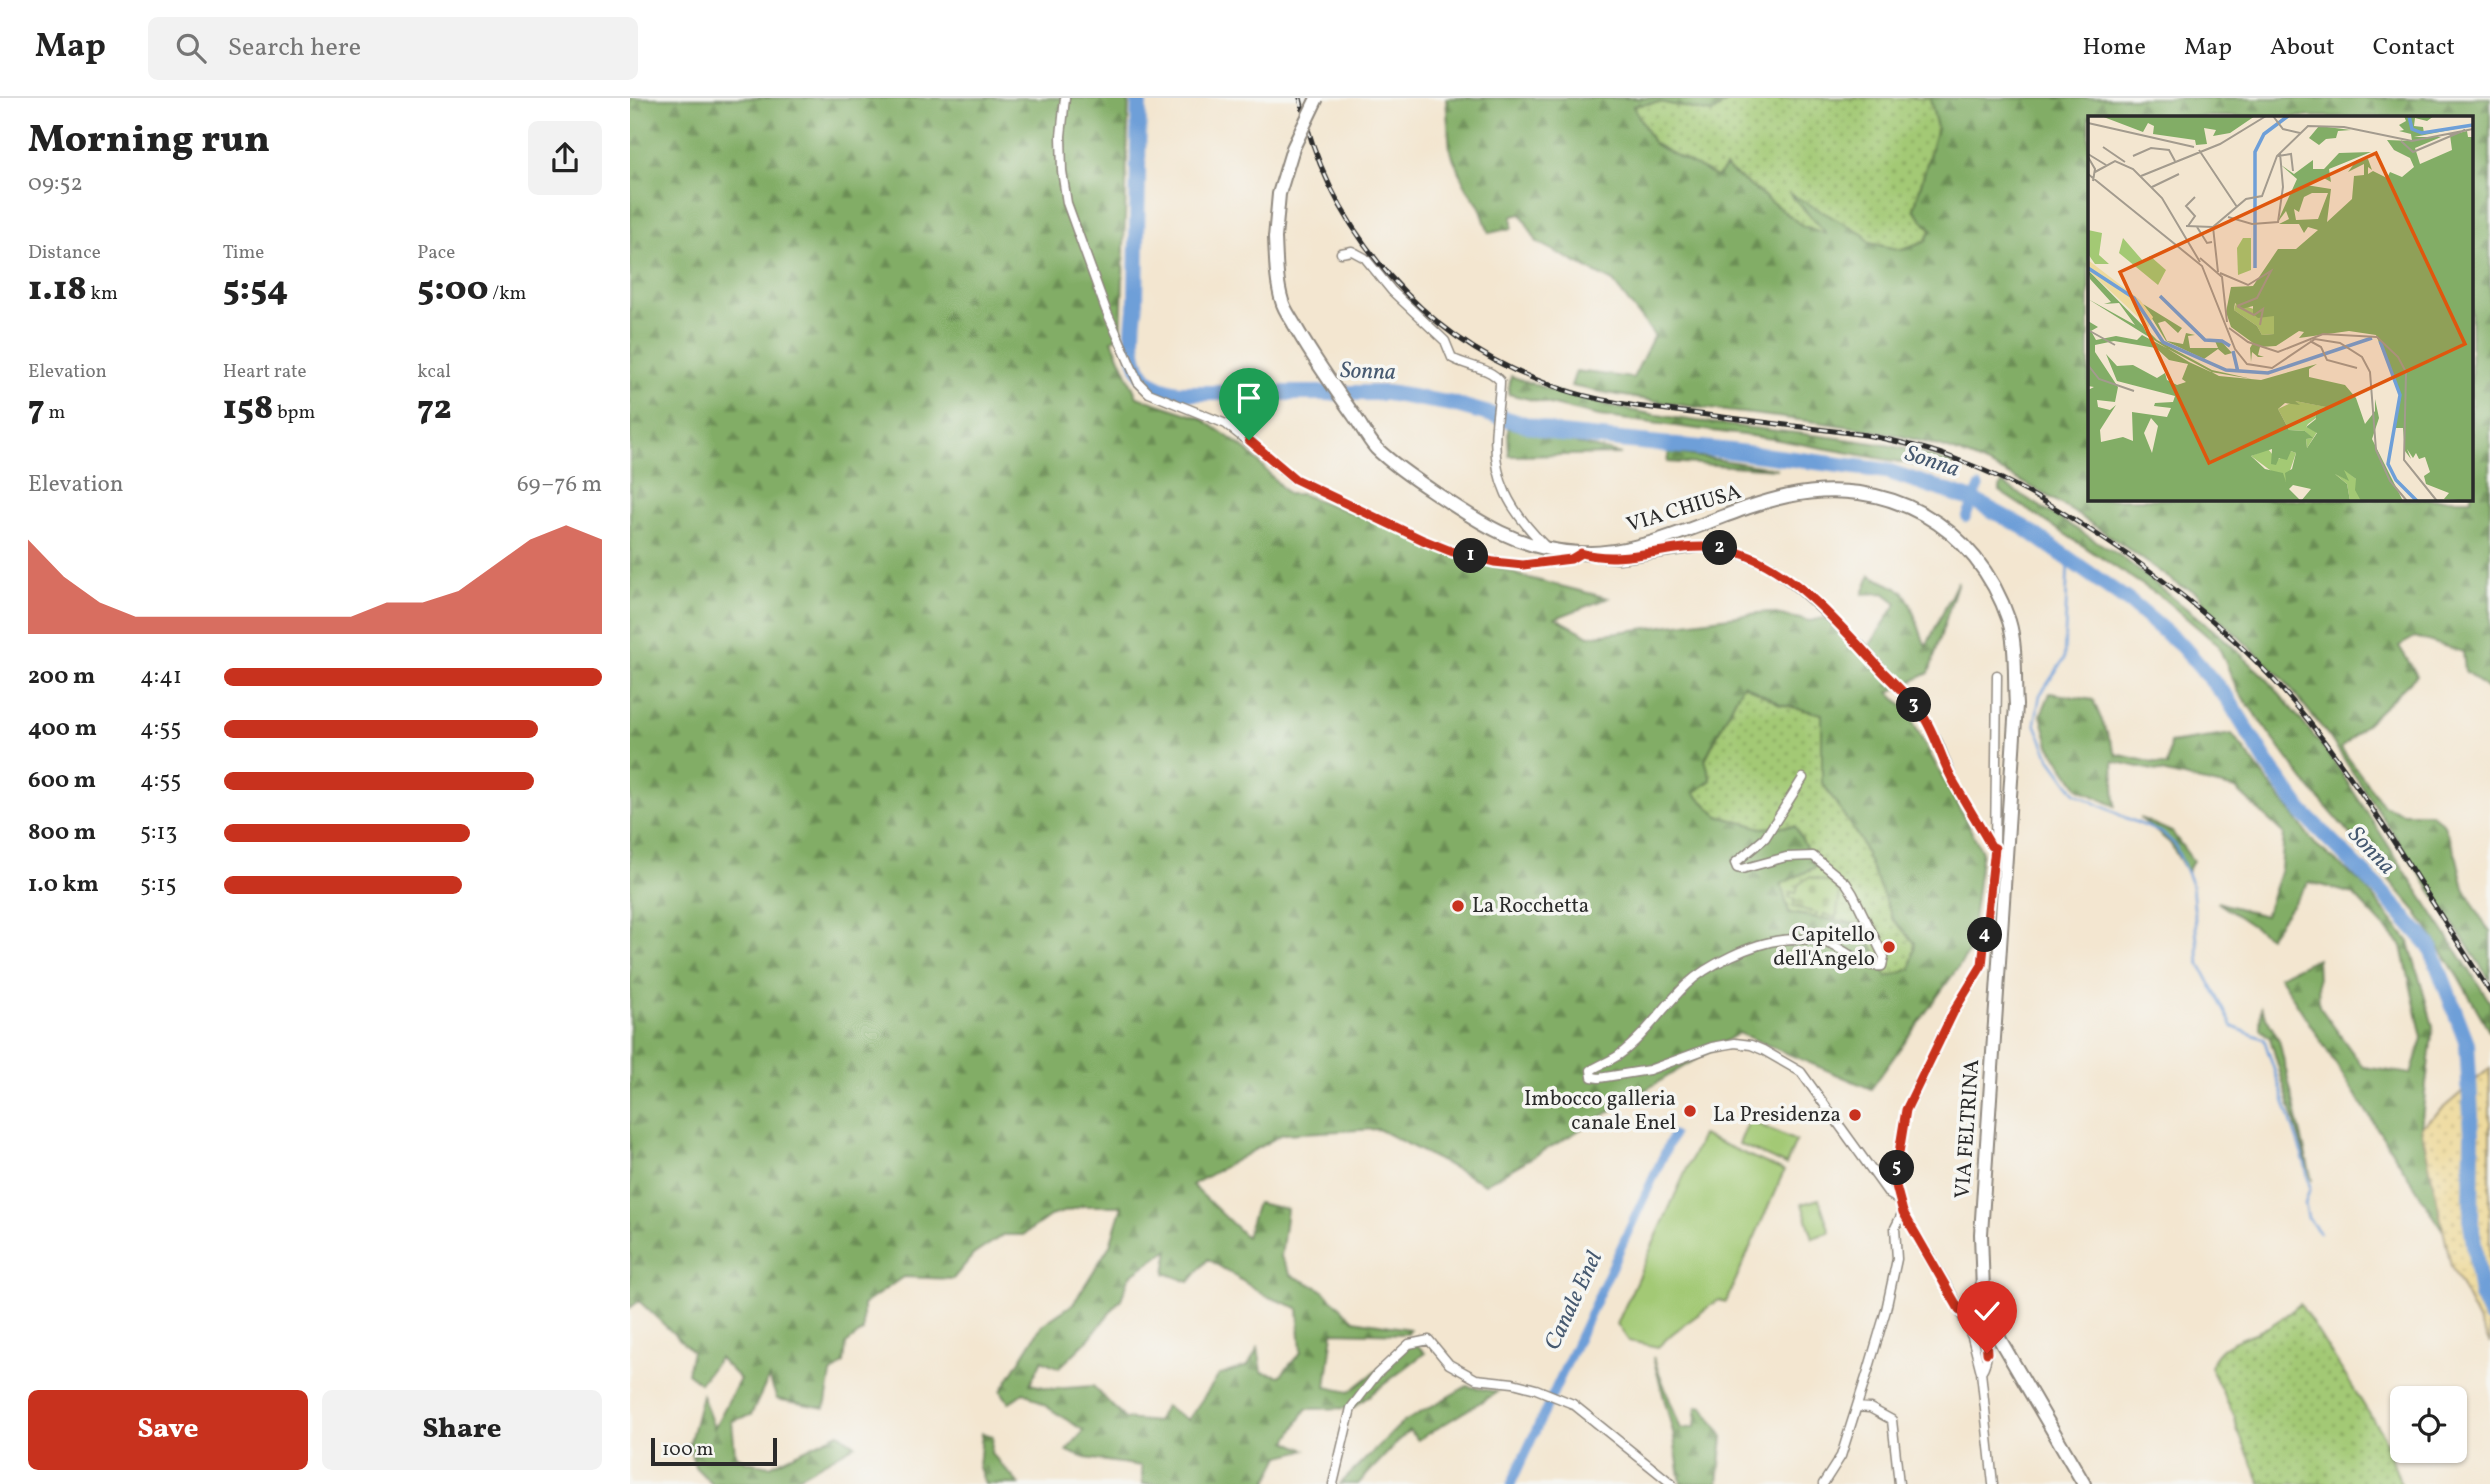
<!DOCTYPE html>
<meta charset="utf-8">
<style>
:root{--surface:#fff;--page:#f2f2f2;--text:#222;--muted:#767676;--line:#e0e0e0;--accent:#c8321e}
body{margin:0;font-family:Vollkorn,serif;background:var(--page);color:var(--text);height:100vh;display:flex;flex-direction:column;font-size:26px;white-space:nowrap}
*{box-sizing:border-box;margin:0}
p{font-size:23px;color:var(--muted)}
.icon{flex:none;width:38px;height:38px;fill:none;stroke:currentColor;stroke-width:2;stroke-linecap:round;stroke-linejoin:round}
.map{position:relative;flex:1;overflow:hidden}
.sheet{display:flex;flex-direction:column;background:var(--surface);width:630px}
.sheet>*{flex:none}
.fabs{position:absolute;left:1760px;top:1288px;display:grid;gap:14px}
.fabs a{display:grid;place-items:center;width:77px;height:77px;border-radius:10px;background:var(--surface);box-shadow:0 2px 5px #0004;font-size:35px}
.scale{position:absolute;left:21px;bottom:18px;width:126px;box-sizing:border-box;padding-left:7px;border:4px solid #2b2b2b;border-top:0;font-size:19px;line-height:24px;white-space:nowrap;color:#2b2b2b;-webkit-text-stroke:5px #f6f6f2;paint-order:stroke}
.pin{position:absolute;display:grid;place-items:center;width:60px;height:60px;color:#fff;margin:-72px -30px;border-radius:50% 50% 50% 0;rotate:-45deg;box-shadow:0 0 7px #0007}
.pin .icon{rotate:45deg}
.km{position:absolute;width:35px;height:35px;margin:-18px;border-radius:50%;background:#222;color:#fff;font-size:19px;line-height:35px;text-align:center}
.round{display:grid;place-items:center;flex:none;width:74px;height:74px;border-radius:10px;background:var(--page)}
.headline{display:flex;align-items:center;justify-content:space-between;height:119px;padding:0 28px}
h1{font-size:38px;font-weight:800;line-height:52px}
.figures{display:grid;grid-template-columns:repeat(3,1fr);gap:10px;height:119px;padding:7px 28px}
.figures div{display:grid;align-content:center}
.figures b{font-size:35px;font-weight:800}
.figures small{font-size:19px;font-weight:400}
.figures p{font-size:19px}
.chart{height:196px;padding:14px 28px}
.chart p{display:flex;justify-content:space-between}
.chart svg{width:100%;height:126px;margin-top:7px;fill:var(--accent);opacity:.7}
.button{display:flex;gap:14px;margin-top:auto;padding:14px 28px}
.button a{flex:1;height:80px;border-radius:10px;background:var(--accent);color:#fff;font-size:28px;font-weight:800;line-height:80px;text-align:center}
.button a+a{background:var(--page);color:var(--text)}
ul{padding:0 28px;list-style:none;font-size:23px}
li{display:grid;grid-template-columns:112px 84px 1fr;align-items:center;height:52px}
li i{height:18px;border-radius:9px;background:var(--accent)}
header{display:flex;align-items:center;gap:42px;box-sizing:border-box;height:98px;padding:0 35px;background:var(--surface);border-bottom:2px solid var(--line)}
header strong{font-size:33px}
nav{display:flex;gap:38px;margin-inline-start:auto;font-size:24px}
.search{width:490px;height:63px;background:var(--page);display:flex;align-items:center;gap:18px;box-sizing:border-box;padding:0 24px;border-radius:10px;color:var(--muted);font-size:26px}
main{display:flex;flex:1;min-height:0}
.map>svg:first-child{display:block}
</style>
<header>
<strong>Map</strong>
<div class="search"><svg class="icon" aria-label="search" viewBox="0 0 24 24"><circle cx="10" cy="10" r="6"/><path d="M15 15l6 6"/></svg>Search here</div>
<nav><a>Home</a><a>Map</a><a>About</a><a>Contact</a></nav>
</header>
<main>
<section class="sheet">
<div class="headline"><div><h1>Morning run</h1><p>09:52</p></div><a class="round"><svg class="icon" aria-label="share" viewBox="0 0 24 24"><path d="M12 15V3M7 8l5-5 5 5M5 13v7h14v-7"/></svg></a></div>
<div class="figures">
<div><p>Distance</p><b>1.18<small> km</small></b></div>
<div><p>Time</p><b>5:54</b></div>
<div><p>Pace</p><b>5:00<small> /km</small></b></div>
</div>
<div class="figures">
<div><p>Elevation</p><b>7<small> m</small></b></div>
<div><p>Heart rate</p><b>158<small> bpm</small></b></div>
<div><p>kcal</p><b>72</b></div>
</div>
<div class="chart"><p><span>Elevation</span>69–76 m</p>
<svg viewBox="0 0 160 44" preserveAspectRatio="none"><path d="M0 44V11L10 24L20 33L30 38L40 38L50 38L60 38L70 38L80 38L90 38L100 33L110 33L120 29L130 20L140 11L150 6L160 11V44z"/></svg>
</div>
<ul>
<li><b>200 m</b>4:41<i style="width:100%"></i></li>
<li><b>400 m</b>4:55<i style="width:83%"></i></li>
<li><b>600 m</b>4:55<i style="width:82%"></i></li>
<li><b>800 m</b>5:13<i style="width:65%"></i></li>
<li><b>1.0 km</b>5:15<i style="width:63%"></i></li>
</ul>
<div class="button"><a>Save</a><a>Share</a></div>
</section>
<div class="map">
<svg width="1860" height="1386" viewBox="0 0 1860 1386">
<defs>
<pattern id="grass-dots" width="8" height="8" patternUnits="userSpaceOnUse" patternTransform="scale(1.75)"><rect width="8" height="8" fill="#a3c974"/><path d="M2 2h.1M6 6h.1" fill="none" stroke="#85a35f" stroke-width="1.8" stroke-linecap="round"/></pattern>
<pattern id="forest-firs" width="22" height="20" patternUnits="userSpaceOnUse" patternTransform="scale(1.75)"><rect width="22" height="20" fill="#82ad66"/><path d="M5 1l3.5 6h-7zM16 11l3.5 6h-7z" fill="#6b8d54"/></pattern>
<pattern id="sand-dots" width="8" height="8" patternUnits="userSpaceOnUse" patternTransform="scale(1.75)"><rect width="8" height="8" fill="#eeda9e"/><path d="M2 2h.1M6 6h.1" fill="none" stroke="#cb8" stroke-width="1.8" stroke-linecap="round"/></pattern>
<pattern id="cemetery-stones" width="16" height="16" patternUnits="userSpaceOnUse" patternTransform="scale(1.75)"><rect width="16" height="16" fill="#a3c974"/><path d="M2 7V4a2 2 0 0 1 4 0v3zM10 15v-3a2 2 0 0 1 4 0v3z" fill="#85a35f"/></pattern>
</defs>
<rect width="100%" height="100%" fill="#f6f6f2"/>
<filter id="ink" filterUnits="userSpaceOnUse"><feTurbulence type="fractalNoise" baseFrequency=".0143" numOctaves="2"/><feDisplacementMap in="SourceGraphic" scale="14" xChannelSelector="R" yChannelSelector="G"/><feConvolveMatrix kernelMatrix="1 2 1 2 8 2 1 2 1" color-interpolation-filters="sRGB"/></filter>
<filter id="wash" filterUnits="userSpaceOnUse"><feTurbulence type="fractalNoise" baseFrequency=".00686" numOctaves="4" result="noise"/><feDisplacementMap in="SourceGraphic" scale="28" xChannelSelector="R" yChannelSelector="G"/><feGaussianBlur stdDeviation="1.57" result="paint"/><feColorMatrix in="noise" values="0 0 0 0 0 0 0 0 0 0 0 0 0 0 0 0 0 1.4 0 .05"/><feComposite in="paint" operator="in"/></filter>
<g filter="url(#wash)">
<rect width="100%" height="100%" fill="#f3e6d0"/>
<path fill="url(#grass-dots)" stroke="#677a50" stroke-width="2" d="M1102,0H1300L1307,30L1284,111L1301,132L1295,144L1272,152L1239,145L1161,97L1199,137L1173,128L1095,69L1087,80L1024,46L1002,7L1030,4L1081,15Z
M1113,586L1150,606L1192,616V684L1230,742L1263,821L1285,845L1281,872L1257,880L1232,827L1159,815L1151,785L1165,728L1132,730L1088,718L1064,695L1081,682L1075,662Z
M1670,1206L1754,1339L1771,1386H1631L1607,1331L1605,1320L1580,1269C1588,1244 1611,1242 1632,1232C1647,1225 1658,1216 1670,1206Z"/>
<path fill="url(#forest-firs)" stroke="#566c48" stroke-width="2" fill-rule="evenodd" d="M0,0H499L491,238L482,242L507,299L571,320L618,353L658,396H671L891,478L978,500L926,520L959,538L1136,514L1180,523L1194,520L1238,550L1267,505L1254,495L1233,496L1240,477L1273,493L1280,505L1296,549L1328,483L1299,575L1259,594L1276,611L1352,753L1339,854L1241,991L1109,935L933,1042L855,1086L748,1031L653,1036L562,1087L616,1139L627,1105L657,1111L651,1159L661,1177L691,1191L724,1222L780,1231L778,1236L703,1234L696,1289L719,1294L784,1244L795,1255L723,1310L676,1311L657,1343L675,1352L650,1358L636,1386H513L511,1368L455,1360L436,1353L454,1333L394,1294L379,1305L371,1293L412,1227L443,1206L480,1147L492,1108H453L420,1118L393,1137H373L343,1157L323,1181L273,1179L233,1207V1233L216,1246L214,1265L201,1276L195,1310L147,1301L139,1279L121,1317L102,1323L105,1356L117,1364L140,1368L209,1335L225,1347L156,1386H82L65,1369L59,1347L72,1297L84,1330L110,1281L89,1260L70,1285L57,1275L62,1253L9,1203L0,1210ZM1113,586L1150,606L1192,616V684L1230,742L1263,821L1285,845L1281,871L1257,879L1232,827L1159,815L1151,786L1186,769L1165,728L1132,730L1088,718L1064,695L1081,682L1075,661ZM539,1151L535,1175L559,1184L578,1161L636,1198L668,1210L671,1254L650,1278L632,1274L628,1250L618,1268L589,1277L558,1322L535,1308L527,1324L495,1321L463,1288L423,1291L400,1286L412,1262L429,1270L457,1243L491,1201L500,1178Z
M816,0H1102L1082,15L1030,4L1003,8L1024,46L1087,79L1095,69L1173,128L1197,136L1159,95L1234,137L1239,145L1272,152L1295,144L1301,132L1284,111L1307,30L1300,0H1860V593L1835,573L1833,554L1785,539L1769,548L1787,577L1711,650L1753,707L1772,715H1801L1813,725L1827,760L1834,790L1856,829L1860,833V882L1698,637L1653,581L1574,506C1569,494 1563,491 1550,488C1481,438 1399,378 1318,351C1257,331 1193,325 1130,317C1067,310 1004,301 941,288L946,273L1003,280L1024,237L983,184L907,144L891,116L882,118V130L859,135L850,109L835,88L820,52ZM1459,19H1841V401H1459Z
M881,278C933,298 985,311 1040,319C1114,331 1188,335 1262,348C1282,352 1303,360 1323,365L1320,373L1143,341L969,318L878,296Z
M878,329L991,356L879,358Z
M1039,354L1148,371L1037,364Z
M1372,385L1492,459L1592,539L1637,581L1701,659L1860,904V934L1829,880L1786,813L1674,683L1608,593L1588,547L1534,501L1369,393Z
M1420,595L1463,602L1486,656L1537,668L1540,645L1602,636L1685,746L1732,785L1779,844L1803,928L1791,1029L1814,1134L1649,878L1687,860L1689,908L1733,969L1781,976L1792,940L1772,848L1723,796L1679,784L1639,839L1587,804L1635,818L1651,771L1654,736L1606,691L1483,663L1485,708L1449,691L1419,647L1411,617Z
M1510,720L1542,734L1563,763L1557,774L1540,745Z
M1631,910L1649,942L1682,1083L1640,940L1630,931Z
M1023,1259L1051,1331L1065,1329L1067,1308L1073,1309L1093,1339L1088,1385L1090,1386L1051,1385L1043,1334Z
M837,1288L867,1294L788,1342L779,1332L728,1386H710L772,1325Z
M352,1335L363,1338L361,1355L389,1386H355L349,1369Z"/>
<path fill="url(#sand-dots)" stroke="#8c8264" stroke-width="2" d="M1860,970V1246L1821,1168L1791,1029Z"/>
<path fill="url(#cemetery-stones)" stroke="#677a50" stroke-width="2" d="M1179,779L1202,785L1210,796L1206,820L1194,816L1192,822L1186,820L1187,815L1163,809L1165,801L1159,799L1161,794L1166,795L1168,787Z"/>
<path fill="#a3c974" stroke="#677a50" stroke-width="2" d="M1119,1022L1166,1043L1156,1067L1109,1046Z
M1072,1037L1154,1073L1096,1204L1088,1202L1043,1235L1028,1249L999,1243L987,1226Z
M1189,1101L1200,1134L1183,1140L1172,1106Z"/>
<g fill="none" stroke-linecap="round" stroke-linejoin="round">
<path stroke="#6e9fd8" stroke-width="2.5" d="M1438,461L1434,561L1410,597L1405,625L1419,659L1445,695L1496,720L1534,736L1545,747L1562,787L1569,865L1603,929L1634,941L1675,1066L1680,1090L1675,1106L1678,1120L1689,1134"/>
<path stroke="#6e9fd8" stroke-width="9" d="M1336,420L1349,389
M881,1386L1043,1037"/>
<path stroke="#6e9fd8" stroke-width="16" d="M509,0L506,205C502,232 497,273 526,288C532,292 541,293 547,295H757L823,306L930,336L1101,353L1257,373L1343,402L1395,430L1501,505L1552,548L1598,601L1637,665L1672,714L1750,792L1800,848L1837,945L1842,1036L1841,1125L1851,1197L1860,1217"/>
</g>
</g>
<g filter="url(#ink)">
<g fill="none" stroke-linecap="round" stroke-linejoin="round">
<defs>
<path id="minor" d="M435,0L431,38L432,73L437,105L476,212L508,284L519,295L596,326L665,381L793,442L823,454L865,464L893,467L941,461L949,456
M711,155L722,153L735,160L762,193L815,243L822,260C838,269 859,269 870,283C870,298 867,313 866,328C861,382 880,413 917,450
M968,459L989,461L1081,448L1101,452L1140,468L1170,492L1230,547L1292,616L1308,644L1326,689L1361,748L1365,750
M1173,680L1135,740L1105,765L1107,770L1112,771L1156,759L1183,758L1216,785L1223,796L1254,859L1252,868C1236,871 1220,855 1204,848C1188,841 1170,840 1152,842C1123,845 1077,867 1056,887C1033,909 1015,938 989,957C980,963 970,967 961,972L962,979L969,980L1019,972L1082,949L1105,945L1121,947L1133,952L1171,974L1259,1096L1269,1102
M1330,1213H1348L1354,1208
M1351,1274C1363,1258 1355,1225 1354,1206
M1227,1309L1240,1310L1262,1322L1269,1386
M703,1386L721,1310L747,1276L779,1246L799,1242L819,1266L846,1281L883,1285L906,1291L943,1306L1042,1386
M1193,1386L1211,1358L1238,1273L1256,1212L1267,1161L1265,1130L1273,1114
M1363,1386L1351,1274L1342,1239L1323,1198L1273,1114L1266,1088V1073L1276,1012L1324,913L1352,867L1365,750L1367,577"/>
<path id="primary" d="M645,140C646,161 646,183 652,203C654,211 660,219 664,226C682,259 704,289 725,319C732,329 738,341 746,350C762,366 782,379 801,392C848,424 890,452 949,455C1022,458 1088,413 1158,398C1256,377 1347,426 1379,523C1387,549 1384,581 1386,607L1351,1136L1353,1193L1370,1242L1454,1386"/>
</defs>
<use href="#minor" stroke="#8f887e" stroke-width="11"/>
<use href="#primary" stroke="#8f887e" stroke-width="16"/>
<use href="#minor" stroke="#fff" stroke-width="8"/>
<use href="#primary" stroke="#fff" stroke-width="12"/>
<defs>
<path id="rail" d="M670,0C698,132 795,244 923,288C950,298 978,303 1006,308L1236,337C1267,343 1298,350 1328,362C1378,380 1423,408 1468,437C1546,488 1619,547 1677,621C1745,707 1800,803 1860,894"/>
</defs>
<use href="#rail" stroke="#2b2b2b" stroke-width="5"/>
<use href="#rail" stroke="#f6f6f2" stroke-width="2.5" stroke-dasharray="8" stroke-linecap="butt"/>
<defs>
<path id="primary-bridge" d="M645,140L649,96L663,50L687,0"/>
</defs>
<use href="#primary-bridge" stroke="#8f887e" stroke-width="16" stroke-linecap="butt"/>
<use href="#primary-bridge" stroke="#fff" stroke-width="12"/>
</g>
</g>
<g fill="none" stroke-linecap="round" stroke-linejoin="round" filter="url(#ink)">
<defs>
<path id="route" d="M619,342L665,381L793,442L823,454L864,464L893,467L941,461L951,455C1000,469 1050,440 1099,452C1161,466 1214,532 1255,576C1268,589 1281,601 1292,616C1307,638 1312,665 1326,688C1337,708 1350,728 1361,748L1365,750L1352,867L1324,913L1276,1012L1266,1073V1088L1273,1114L1330,1213H1348L1354,1208L1357,1255"/>
</defs>
<use href="#route" stroke="#fff" stroke-width="14"/>
<use href="#route" stroke="#c8321e" stroke-width="9"/>
</g>
<g fill="#c8321e" stroke="#f6f6f2" stroke-width="2.5">
<circle cx="828" cy="808" r="7"/>
<circle cx="1259" cy="849" r="7"/>
<circle cx="1060" cy="1013" r="7"/>
<circle cx="1225" cy="1017" r="7"/>
</g>
<g text-anchor="middle" dominant-baseline="central" stroke-width="7" stroke-linejoin="round" paint-order="stroke">
<g font-size="21" fill="#2b2b2b" stroke="#f6f6f2">
<text transform="translate(1054 411) rotate(-17)">VIA CHIUSA</text>
<text transform="translate(1338 1031) rotate(-86)">VIA FELTRINA</text>
</g>
<g font-size="21" fill="#2b2b2b" stroke="#f6f6f2" text-anchor="end">
<text x="842" y="808" text-anchor="start">La Rocchetta</text>
<text x="1245" y="837">Capitello<tspan x="1245" dy="24">dell'Angelo</tspan></text>
<text x="1046" y="1001">Imbocco galleria<tspan x="1046" dy="24">canale Enel</tspan></text>
<text x="1211" y="1017">La Presidenza</text>
</g>
<g font-size="23" font-style="italic" fill="#465970" stroke="#f6f6f2">
<text transform="translate(738 274) rotate(2)">Sonna</text>
<text transform="translate(1302 364) rotate(18)">Sonna</text>
<text transform="translate(1741 753) rotate(46)">Sonna</text>
<text transform="translate(944 1203) rotate(-65)">Canale Enel</text>
</g>
</g>
<g transform="translate(1458 18)">
<rect width="385" height="385" fill="#f3e6d0"/>
<path d="M0,114L14,117L11,139L21,148H7L0,138ZM35,122L55,145L62,140L78,154L70,169L31,137ZM148,187L186,200V218L174,219L169,210L146,194ZM207,285L239,291L227,295L228,302L220,308L218,311L229,316L219,332L218,323L224,322L217,315L201,314L190,293ZM180,333L189,344L203,335L208,337L198,366L163,340ZM250,348L268,363L273,385H262L259,368L246,357L260,364Z" fill="#a3c974"/>
<path d="M13,0H167L142,17L125,20L128,14L116,12L119,28L108,29L107,24L65,18L66,10L60,7L55,16ZM316,0H346L339,5L327,2L326,10L335,11L336,17L372,12L326,21H353L327,32L332,48L364,34L362,19L379,15L380,21H385V385L356,383L361,377L338,368L336,360L342,356L337,341L331,343L328,337L325,342L319,333L323,343L317,335L315,312H307L304,327L313,280L288,219L261,215L211,222L216,216L211,215L188,230L172,231L170,239L176,241H170L164,236L163,246L162,232L165,227L143,211L138,196L143,171L165,170L190,133H208L230,114L220,111L216,117L211,108H191L201,103L198,95L189,107L209,63L193,49L206,58L225,44V53H236L251,37L283,36L241,53L243,66L234,61L218,69L243,73L239,106L264,83L266,60L276,59V48L260,56L269,44L280,43L284,54L280,51V58L285,55L299,62L302,56L314,61L326,51L322,42L306,34L299,24L324,25L323,18L311,15L316,14L311,9L318,5ZM224,77H240L230,103L208,104L206,93L211,96L216,81ZM147,187L154,193L165,190V198L170,202L186,200V218L174,219L169,210L146,194ZM231,10L263,14L250,15L248,22L238,23L231,29L221,22ZM0,154L69,224L124,254L164,263L123,256L101,246L0,183L47,209L31,187L16,188L23,186L2,163ZM55,188L94,212L90,217L77,205L70,207L79,225L95,228L98,217L107,219L100,220L102,232H130L127,225H133L144,237L137,239L130,233L116,243L78,225ZM0,205L10,211L3,215L8,224L28,220L49,224L54,219L131,260L173,264L229,248L221,253V261L257,269L268,282L277,308L287,295V283L291,302L284,323L315,385H273L267,374L268,363L256,354L261,365L247,358L259,368L262,385H213L223,373L205,369L201,373L213,385H0V274L6,271L0,270ZM26,225L68,232L81,244L100,248L94,263L98,266L89,269L79,264L77,257L69,262L45,249L29,250L18,238L29,265L87,280L85,286L67,287L66,290L83,292L79,301L44,296L45,325L35,321L13,326L12,314L28,289L22,294L10,291L9,284L27,286L30,271L7,236V229ZM207,285L238,291L227,295L228,303L218,311L229,317L219,332L218,323L225,322L217,315L201,314L190,293L197,287L212,289ZM63,302L70,310L64,337L56,317ZM184,333L183,348L188,349L191,342L199,344L203,335L208,337L204,353L197,357L198,366L195,357L177,353L163,340Z" fill="#82ad66" fill-rule="evenodd"/>
<path d="M0,144L52,184L65,201L58,216L51,202L0,154Z" fill="#eeda9e"/>
<path d="M155,122H163V154L150,159L149,132Z" fill="#a3c974"/>
<path fill="none" stroke="#6e9fd8" stroke-width="3.5" d="M321,0L324,13L334,17L385,9M0,152L46,182L75,226L138,254L180,257L284,222M167,152V36L176,18L200,0M72,180L117,224L134,225L142,230M292,225L312,279L300,348L308,364L329,385M145,235L150,256"/>
<path fill="none" stroke="#a39b8e" stroke-width="2" d="M185,0L195,13L212,17M0,7L106,31M313,25L325,36L377,14M15,31L37,46M111,34L149,91M0,38L18,49M45,40L63,32L81,34L87,45M190,40L203,38L205,55M0,41L7,53L5,65M7,56L27,45L45,53L74,82L112,146M0,58L114,150L147,233L159,248L184,252L227,223L252,227L274,241L282,256L288,334L302,365L319,385M53,60L132,28L178,0M64,71L91,58M140,101L164,108L190,106L195,71L192,37M98,110L125,111M100,110L107,100L98,90L107,81M109,111L119,127L124,126M112,142L134,161L139,206M130,156L125,111L158,83L174,80L189,40L220,10L256,11L324,25L385,13M132,157L160,169L183,155L169,182L149,190M149,190L166,199L175,193L172,209M141,212L160,226L190,236L235,218L289,221L310,241L318,256L316,344L349,385M0,214L27,229M222,225L233,231L239,244L269,252M0,249L11,263L46,275"/>
<path fill="#df570e" fill-opacity="0.15" stroke="#df570e" stroke-width="3.5" d="M288,37L377,228L121,347L32,156Z"/>
<rect width="385" height="385" fill="none" stroke="#2b2b2b" stroke-width="3.5"/>
</g>
</svg>
<div class="fabs">
<a><svg class="icon" aria-label="locate" viewBox="0 0 24 24"><circle cx="12" cy="12" r="6"/><path d="M12 2v4M12 18v4M2 12h4M18 12h4"/></svg></a>
</div>
<div class="scale">100 m</div>
<div class="pin" style="left:619px;top:342px;background:#1e9e55"><svg class="icon" aria-label="arrive" viewBox="0 0 24 24"><path d="M6 21V4h12l-3 4 3 4H6"/></svg></div>
<div class="pin" style="left:1357px;top:1255px;background:#d93025"><svg class="icon" aria-label="check" viewBox="0 0 24 24"><path d="M5 12l5 5 9-10"/></svg></div>
<b class="km" style="left:841px;top:458px">1</b>
<b class="km" style="left:1090px;top:450px">2</b>
<b class="km" style="left:1284px;top:607px">3</b>
<b class="km" style="left:1355px;top:837px">4</b>
<b class="km" style="left:1267px;top:1070px">5</b>
</div>
</main>
